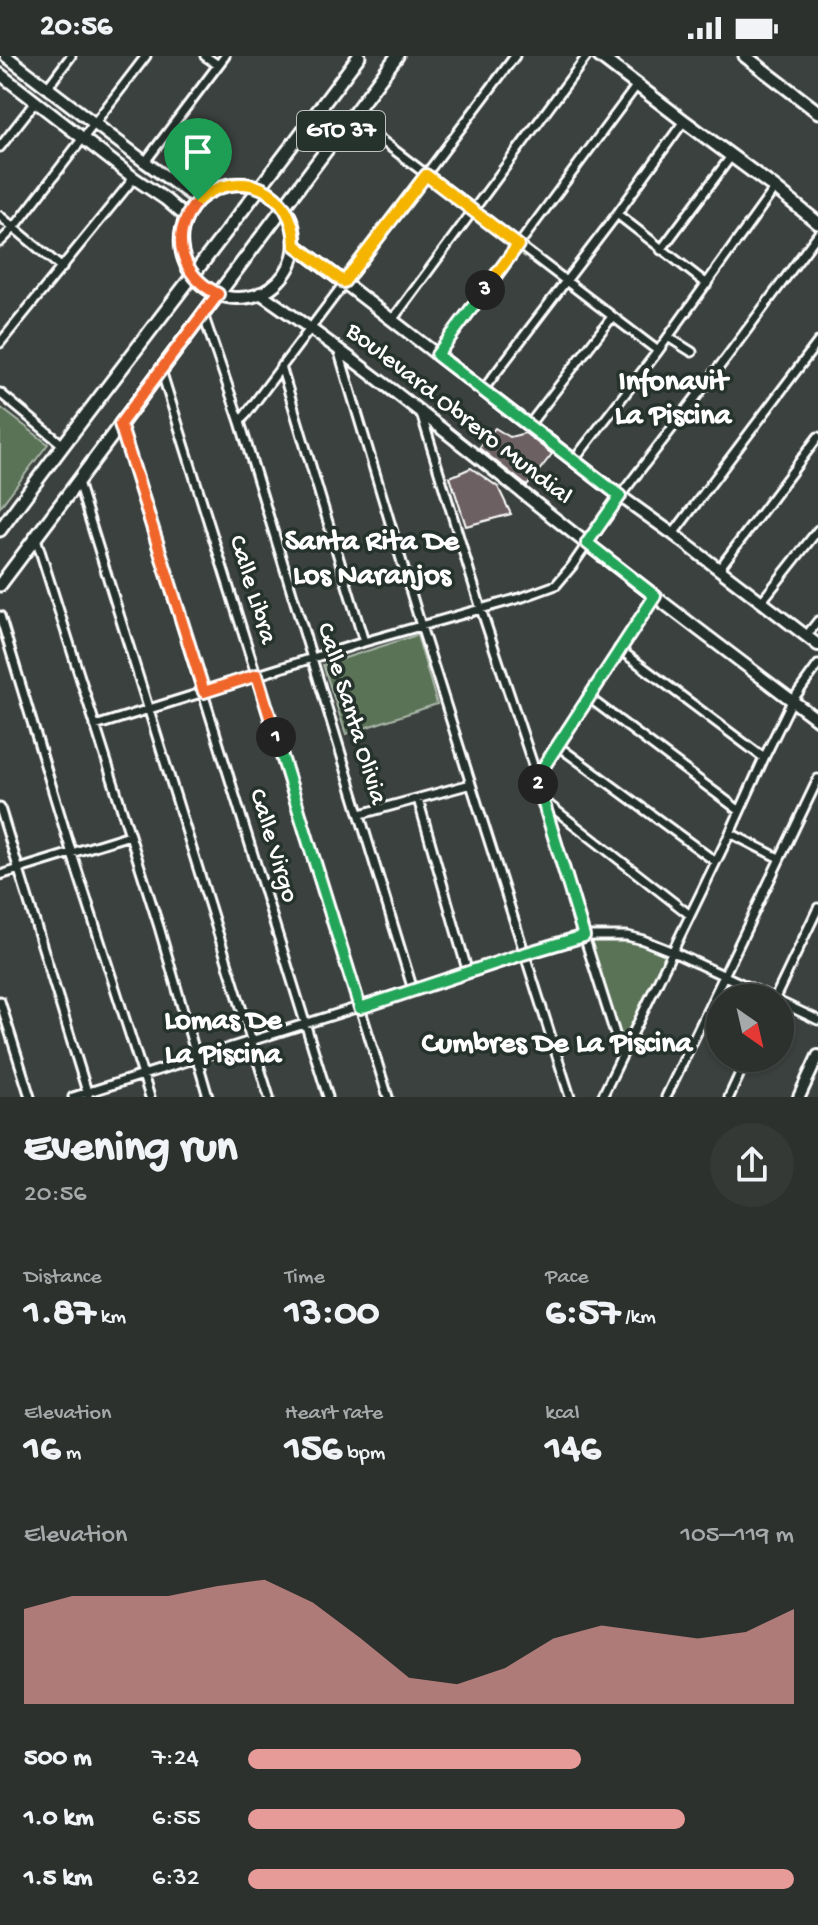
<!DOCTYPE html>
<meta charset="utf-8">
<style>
:root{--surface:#2c312e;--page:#343936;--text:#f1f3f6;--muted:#a6a9aa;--line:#484c4a;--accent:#e69b98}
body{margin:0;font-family:"Gochi Hand",sans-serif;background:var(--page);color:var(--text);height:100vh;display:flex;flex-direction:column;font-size:30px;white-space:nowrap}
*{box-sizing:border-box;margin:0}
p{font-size:26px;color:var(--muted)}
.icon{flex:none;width:44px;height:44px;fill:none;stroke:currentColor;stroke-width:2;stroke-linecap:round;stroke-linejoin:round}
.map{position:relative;height:1041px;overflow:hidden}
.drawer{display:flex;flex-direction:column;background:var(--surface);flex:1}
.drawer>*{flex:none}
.needle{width:52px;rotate:146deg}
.tools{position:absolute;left:706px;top:928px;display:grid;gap:16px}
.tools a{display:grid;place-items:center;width:88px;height:88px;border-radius:50%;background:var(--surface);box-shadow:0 2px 6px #0004,0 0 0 2px var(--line);font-size:40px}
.pin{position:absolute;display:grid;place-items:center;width:68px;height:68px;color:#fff;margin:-82px -34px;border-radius:50% 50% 50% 0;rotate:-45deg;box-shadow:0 0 8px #0007}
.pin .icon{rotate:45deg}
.km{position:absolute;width:40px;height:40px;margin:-20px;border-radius:50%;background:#222;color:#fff;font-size:22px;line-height:40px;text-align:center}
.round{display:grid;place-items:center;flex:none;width:84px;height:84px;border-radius:42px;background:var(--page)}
.headline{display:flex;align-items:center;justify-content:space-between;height:136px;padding:0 24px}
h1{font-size:44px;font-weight:700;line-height:60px}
.stats{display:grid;grid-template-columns:repeat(3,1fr);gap:12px;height:136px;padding:8px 24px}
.stats div{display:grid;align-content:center}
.stats b{font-size:40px;font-weight:700}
.stats small{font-size:22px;font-weight:400}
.stats p{font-size:22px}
.chart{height:224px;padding:16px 24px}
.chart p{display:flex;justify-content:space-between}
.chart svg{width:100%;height:144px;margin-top:8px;fill:var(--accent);opacity:.7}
ul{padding:0 24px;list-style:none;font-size:26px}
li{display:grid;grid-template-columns:128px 96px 1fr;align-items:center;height:60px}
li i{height:20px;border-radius:10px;background:var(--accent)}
.status{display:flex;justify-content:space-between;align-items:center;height:56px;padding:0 40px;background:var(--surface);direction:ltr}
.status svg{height:22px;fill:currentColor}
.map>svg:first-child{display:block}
</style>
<div class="status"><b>20:56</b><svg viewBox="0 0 49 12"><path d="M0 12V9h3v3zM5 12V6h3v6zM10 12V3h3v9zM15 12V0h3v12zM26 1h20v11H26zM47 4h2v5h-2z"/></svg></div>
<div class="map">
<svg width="818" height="1041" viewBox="0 0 818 1041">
<rect width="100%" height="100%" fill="#3b413e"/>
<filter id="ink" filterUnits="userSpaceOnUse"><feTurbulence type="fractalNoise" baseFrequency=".0125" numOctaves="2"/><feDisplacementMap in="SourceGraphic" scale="16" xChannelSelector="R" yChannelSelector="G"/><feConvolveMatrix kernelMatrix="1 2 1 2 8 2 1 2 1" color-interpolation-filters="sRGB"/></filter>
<g filter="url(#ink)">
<path fill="#5a7257" stroke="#acb8ab" stroke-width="2" d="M0,351L48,388L0,451Z
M417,579L437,648L346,678L323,609Z
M628,883L666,898L623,991L588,884Z"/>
<path fill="#6d6164" stroke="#fff" stroke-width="2" d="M495,372L510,381L525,377L552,398L527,430L479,392Z
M471,412L498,431L511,458L466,470L450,421Z"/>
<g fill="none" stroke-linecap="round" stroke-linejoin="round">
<defs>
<path id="street" d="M205,0L218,9
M47,32L71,0
M351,61L658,295
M0,91L36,45
M145,106L225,0
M617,158L707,228
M0,160L62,212
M0,186L14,172L146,0
M661,194L732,99
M203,258L240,366L413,934
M393,263L587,0
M668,281L692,296
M0,287L134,122
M338,293L421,570L570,1041
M437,299L637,29
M281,310L364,586
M161,314L388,1041
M483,334L617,158L684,65
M0,337L63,389
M421,357L481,553L537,721L584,880L622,1000
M240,366L515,0
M120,368L328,1041
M529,369L612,261
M574,404L658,295L775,132
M78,426L269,1041
M673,478L818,286
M36,482L159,871L208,1041
M719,513L818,381
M762,545L818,474
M0,560L72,798L150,1041
M807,579L818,565
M619,593L764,702
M588,641L740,755
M95,670L364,586L523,541L556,529L572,510L620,440L726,302L818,178
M558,690L716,806
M537,721L655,540
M418,743L468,917
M544,745L690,859
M0,752L88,1039
M361,758L471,728
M730,777L779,802
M0,819L130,779
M775,942L818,852
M0,945L30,1041
M780,946L818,964
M73,1041L584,880H627L643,884L673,896L772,942
M602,1041L730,777L764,702L792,645L818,609
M666,1041L818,723
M729,1041L747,1002"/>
<path id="secondary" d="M6,0L145,106L198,144
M0,18L134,122L165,143L186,161
M181 185a57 57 0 1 1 114 0a57 57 0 1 1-114 0Z
M295,189L620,440L673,478L818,589
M260,237C373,315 479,403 587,488C663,547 741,606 818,664
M799,1041L818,1000"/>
<path id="primary" d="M599,0L684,65L775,132L818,167
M745,0L818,56
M0,474C118,314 241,159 359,0
M0,529L397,0"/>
</defs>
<use href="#street" stroke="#fff" stroke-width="13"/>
<use href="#secondary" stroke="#fff" stroke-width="16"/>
<use href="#primary" stroke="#fff" stroke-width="17"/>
<use href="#street" stroke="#26332d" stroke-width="7"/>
<use href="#secondary" stroke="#26332d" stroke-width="10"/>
<use href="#primary" stroke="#26332d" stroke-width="11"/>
</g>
</g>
<g fill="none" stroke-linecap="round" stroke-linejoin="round" filter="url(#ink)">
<defs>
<path id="split-1" d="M198,144C194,149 189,155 187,161C171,192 189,224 218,238L120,368L204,636L257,619L276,681"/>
<path id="split-2" d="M276,681L360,952L523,898L584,880L538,728"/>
<path id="split-3" d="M485,234L437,299L620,440L587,487L655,540L537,721L538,728"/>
<path id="split-4" d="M198,144C241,110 294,133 295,189L344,226L426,119L518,189L485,234"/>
</defs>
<use href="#split-1" stroke="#fff" stroke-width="16"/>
<use href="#split-2" stroke="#fff" stroke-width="16"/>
<use href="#split-3" stroke="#fff" stroke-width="16"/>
<use href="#split-4" stroke="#fff" stroke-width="16"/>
<use href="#split-1" stroke="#f0652b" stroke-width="10"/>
<use href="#split-2" stroke="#22a559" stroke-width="10"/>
<use href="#split-3" stroke="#22a559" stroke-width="10"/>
<use href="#split-4" stroke="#f5b400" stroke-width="10"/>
</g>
<g text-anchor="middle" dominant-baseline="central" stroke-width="7" stroke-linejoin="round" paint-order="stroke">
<rect fill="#26332d" stroke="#bec2c0" stroke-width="2" x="297" y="55" width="88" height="40" rx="6"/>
<g font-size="24" font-weight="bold" fill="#fff">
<text x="341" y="75">GTO 37</text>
</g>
<g font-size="26" fill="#fff" stroke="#26332d">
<text transform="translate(458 359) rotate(38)">Boulevard Obrero Mundial</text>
<text transform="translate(251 534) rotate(73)">Calle Libra</text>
<text transform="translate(350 658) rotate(73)">Calle Santa Olivia</text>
<text transform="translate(272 790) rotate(73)">Calle Virgo</text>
</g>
<g font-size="30" font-weight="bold" fill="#fff" stroke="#26332d">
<text x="673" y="327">Infonavit<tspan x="673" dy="34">La Piscina</tspan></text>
<text x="372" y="487">Santa Rita De<tspan x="372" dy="34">Los Naranjos</tspan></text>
<text x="223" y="966">Lomas De<tspan x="223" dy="34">La Piscina</tspan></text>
<text x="557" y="989">Cumbres De La Piscina</text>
</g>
</g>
</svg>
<div class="tools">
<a><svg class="needle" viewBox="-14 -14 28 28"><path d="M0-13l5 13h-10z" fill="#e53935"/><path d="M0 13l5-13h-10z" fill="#a6a9aa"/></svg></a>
</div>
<div class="pin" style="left:198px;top:144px;background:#1e9e55"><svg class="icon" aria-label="arrive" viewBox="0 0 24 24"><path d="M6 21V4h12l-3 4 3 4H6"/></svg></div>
<b class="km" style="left:276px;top:681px">1</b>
<b class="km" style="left:538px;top:728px">2</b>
<b class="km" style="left:485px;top:234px">3</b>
</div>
<section class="drawer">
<div class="headline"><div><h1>Evening run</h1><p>20:56</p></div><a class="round"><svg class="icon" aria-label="share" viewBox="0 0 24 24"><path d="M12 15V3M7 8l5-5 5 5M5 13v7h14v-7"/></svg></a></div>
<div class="stats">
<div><p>Distance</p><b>1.87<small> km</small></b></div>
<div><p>Time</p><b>13:00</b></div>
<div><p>Pace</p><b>6:57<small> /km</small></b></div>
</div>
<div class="stats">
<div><p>Elevation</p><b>16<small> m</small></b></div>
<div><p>Heart rate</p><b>156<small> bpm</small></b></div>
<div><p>kcal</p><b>146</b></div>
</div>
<div class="chart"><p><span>Elevation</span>105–119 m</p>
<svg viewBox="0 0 160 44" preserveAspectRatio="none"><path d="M0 44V15L10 11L20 11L30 11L40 8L50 6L60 13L70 24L80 36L90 38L100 33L110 24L120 20L130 22L140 24L150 22L160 15V44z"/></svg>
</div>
<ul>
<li><b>500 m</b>7:24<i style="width:61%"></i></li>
<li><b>1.0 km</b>6:55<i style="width:80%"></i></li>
<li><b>1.5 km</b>6:32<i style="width:100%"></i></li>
</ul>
</section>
